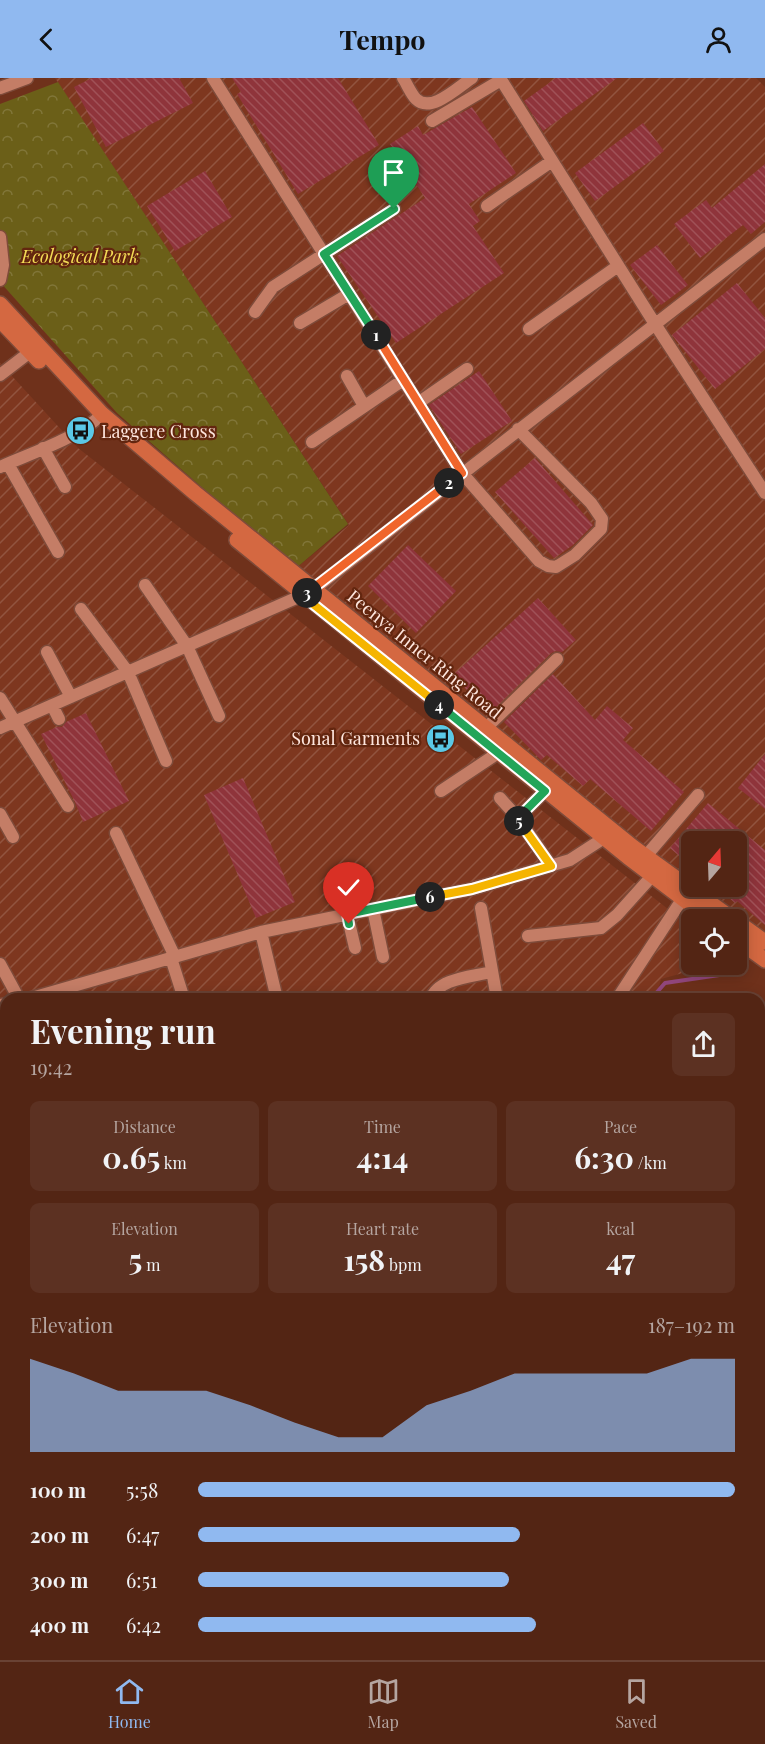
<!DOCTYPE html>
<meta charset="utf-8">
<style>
:root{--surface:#532514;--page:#5c3122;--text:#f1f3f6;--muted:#b5a5a0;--line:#694234;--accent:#90b9f0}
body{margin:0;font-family:"Playfair Display",serif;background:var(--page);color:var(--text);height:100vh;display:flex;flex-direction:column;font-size:22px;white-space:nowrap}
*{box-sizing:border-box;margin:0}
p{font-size:20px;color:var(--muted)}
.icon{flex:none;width:33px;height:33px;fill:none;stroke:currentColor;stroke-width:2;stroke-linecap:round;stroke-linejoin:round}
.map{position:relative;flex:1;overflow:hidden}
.side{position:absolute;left:0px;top:915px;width:765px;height:668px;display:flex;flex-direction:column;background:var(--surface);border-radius:18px 18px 0 0;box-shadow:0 3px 15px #0003,0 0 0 2px var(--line)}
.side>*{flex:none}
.needle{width:39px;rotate:19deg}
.fabs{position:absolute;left:681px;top:753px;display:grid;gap:12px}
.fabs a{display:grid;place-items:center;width:66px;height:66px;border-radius:9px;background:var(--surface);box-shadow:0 3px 15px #0003,0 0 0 2px var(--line);font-size:30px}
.pin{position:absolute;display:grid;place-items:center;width:51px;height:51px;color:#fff;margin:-62px -26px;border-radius:50% 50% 50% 0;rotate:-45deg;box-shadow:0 0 6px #0007}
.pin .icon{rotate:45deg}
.km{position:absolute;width:30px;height:30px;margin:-15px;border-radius:50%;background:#222;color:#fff;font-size:16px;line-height:30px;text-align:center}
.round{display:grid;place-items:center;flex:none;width:63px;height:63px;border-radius:9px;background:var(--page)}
.headline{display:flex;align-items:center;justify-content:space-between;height:102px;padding:0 30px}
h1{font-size:33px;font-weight:700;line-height:45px}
.metrics{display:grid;grid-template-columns:repeat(3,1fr);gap:9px;height:102px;padding:6px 30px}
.metrics div{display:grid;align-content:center;border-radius:9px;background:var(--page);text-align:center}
.metrics b{font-size:30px;font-weight:700}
.metrics small{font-size:16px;font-weight:400}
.metrics p{font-size:16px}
.chart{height:168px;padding:12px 30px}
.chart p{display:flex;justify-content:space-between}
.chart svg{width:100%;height:108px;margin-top:6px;fill:var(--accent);opacity:.7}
ul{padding:0 30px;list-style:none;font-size:20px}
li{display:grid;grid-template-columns:96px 72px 1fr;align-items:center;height:45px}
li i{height:15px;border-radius:8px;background:var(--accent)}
header{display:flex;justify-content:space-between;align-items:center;height:78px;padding:0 30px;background:var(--accent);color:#111;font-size:27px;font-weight:700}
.tabs{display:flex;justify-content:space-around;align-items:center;height:84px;border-top:2px solid var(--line);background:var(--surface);font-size:16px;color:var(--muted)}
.tabs a{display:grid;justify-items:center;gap:3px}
.tabs .active{color:var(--accent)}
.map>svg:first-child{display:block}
</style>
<header><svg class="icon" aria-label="back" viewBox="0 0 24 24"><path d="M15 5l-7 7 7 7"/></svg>Tempo<svg class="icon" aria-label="person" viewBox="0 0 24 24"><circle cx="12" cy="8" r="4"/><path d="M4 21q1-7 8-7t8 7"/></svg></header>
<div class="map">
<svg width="765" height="1582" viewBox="0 0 765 1582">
<defs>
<pattern id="industrial-furrows" width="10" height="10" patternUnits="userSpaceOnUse" patternTransform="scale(1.5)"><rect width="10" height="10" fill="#7e371f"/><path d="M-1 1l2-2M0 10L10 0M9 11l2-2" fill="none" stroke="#91543f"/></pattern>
<pattern id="park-crowns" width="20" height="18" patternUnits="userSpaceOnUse" patternTransform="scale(1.5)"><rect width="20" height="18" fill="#6b5f18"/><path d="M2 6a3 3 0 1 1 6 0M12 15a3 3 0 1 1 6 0" fill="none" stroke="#817639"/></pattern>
<pattern id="building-back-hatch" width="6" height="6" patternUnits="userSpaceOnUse" patternTransform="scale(1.5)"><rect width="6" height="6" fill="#8f343b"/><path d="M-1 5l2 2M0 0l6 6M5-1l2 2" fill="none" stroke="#a05157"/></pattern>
</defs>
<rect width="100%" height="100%" fill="#6f311b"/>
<path fill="url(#industrial-furrows)" d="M55,0H756L765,9V860L699,809L736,808V764H692L691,803L295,491L349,447Z
M0,285L78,370L691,849L692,886L712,887L661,901L656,921H6V1211L0,1213Z"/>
<path fill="url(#park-crowns)" d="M58,4L348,446L295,491L117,335L0,204V26Z"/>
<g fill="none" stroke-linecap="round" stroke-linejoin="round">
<path stroke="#92477d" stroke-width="4" d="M651,921L665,905L733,895
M759,1174L765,1176
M759,1323L765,1314
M615,1576L624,1582"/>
</g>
<path fill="url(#building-back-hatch)" d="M92,0H179L193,25L106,69L74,9Z
M232,0H338L379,67L298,116L237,16L241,14Z
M556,0H617L543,53L524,23Z
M472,29L516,95L469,126L480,143L473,148L504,195L396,265L337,178L425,120L390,66L418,48L423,57Z
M643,45L664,73L595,123L575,95Z
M765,86V144L751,156L743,147L700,180L674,146L706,122L712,130Z
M205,93L232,139L175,173L147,128Z
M657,167L688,207L661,227L630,187Z
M737,205L765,240V271L715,311L672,257Z
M479,293L512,343L461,376L429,327Z
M535,380L593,447L573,467L554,480L495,414Z
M408,467L456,513L416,555L368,508Z
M538,520L576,562L562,574L556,573L551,575L489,636L453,597Z
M553,596L595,642L607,628L633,650L623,662L684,714L651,753L590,701L583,708L547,677L541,682L504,644Z
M86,635L129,723L83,744L75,724L41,656L57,649H62L66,644Z
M765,676V731L738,710Z
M243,700L295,824L256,840L204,717Z
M708,725L765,772V847L737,823L735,825L715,808H736V764H692V789L670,770Z"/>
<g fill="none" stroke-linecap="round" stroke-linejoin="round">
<defs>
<path id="minor" d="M213,0L462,395L539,483L548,488L556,489L575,477L601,451L602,441L591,425L518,351
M403,0C407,6 411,16 416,21C431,36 458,9 472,0
M500,0L655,246L765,415
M0,10L27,0
M432,43L501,2
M487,128L552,83
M0,159L3,187L0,202
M255,234L273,209L394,131
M300,245L349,216
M529,251L618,188
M0,297L30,274
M347,298L364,328
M418,325L467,291
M312,364L403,302
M43,370L65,409
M8,386L58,474
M0,389C29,376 81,359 102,336
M145,507L187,568L219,638
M81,531L128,594L166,683
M47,574L71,619
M0,620L68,728
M52,627L59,641
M0,650L303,517L314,511L765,161
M486,650L557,581
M441,713L498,675
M545,713L518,740L551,788
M500,720L518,740
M0,736L13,759
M116,755L175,879
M646,778L698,717
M481,830L497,921
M373,831L383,879
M347,836L355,870
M261,854L277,921
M528,858L601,850L617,837L652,798
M171,880L184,921
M0,886L19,921
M28,921L261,854L472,811L570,782L604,760L609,755
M431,921C438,900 472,899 491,894
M617,921L683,820
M0,927L6,926
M759,978L765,982
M759,1012L765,1004
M0,1029L6,1028
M0,1109L6,1108
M0,1161L6,1160
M0,1246L6,1253
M759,1280H765
M762,1358L765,1359
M0,1374L6,1381
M759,1414L765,1416
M759,1439L765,1427
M0,1494L6,1498
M759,1536L763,1529
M157,1576L169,1582
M7,1582L9,1576
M74,1582L76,1576
M216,1582L218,1576
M280,1582L282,1576
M356,1582L358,1576
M405,1582L408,1576
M469,1582L471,1576
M733,1582L736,1576"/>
<path id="major" d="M0,226L102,336L195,415L633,769L734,842
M0,242L39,283
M237,462L628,779L711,842
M736,843L765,864
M736,861L765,882"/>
</defs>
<use href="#minor" stroke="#7e4b3a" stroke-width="15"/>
<use href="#major" stroke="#7e4b3a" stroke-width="18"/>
<use href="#minor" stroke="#c47d66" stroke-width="12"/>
<use href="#major" stroke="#d46841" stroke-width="15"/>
</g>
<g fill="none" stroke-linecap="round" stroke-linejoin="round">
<defs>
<path id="split-1" d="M376,257L324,176L394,131"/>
<path id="split-2" d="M376,257L462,395L449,405"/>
<path id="split-3" d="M307,515L449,405"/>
<path id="split-4" d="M307,515L303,518L439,627"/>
<path id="split-5" d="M439,627L545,713L518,740L519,743"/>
<path id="split-6" d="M430,819L472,811L551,788L519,743"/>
<path id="split-7" d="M349,846L347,836L430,819"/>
</defs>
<use href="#split-1" stroke="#fff" stroke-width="12"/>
<use href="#split-2" stroke="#fff" stroke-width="12"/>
<use href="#split-3" stroke="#fff" stroke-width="12"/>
<use href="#split-4" stroke="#fff" stroke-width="12"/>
<use href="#split-5" stroke="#fff" stroke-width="12"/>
<use href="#split-6" stroke="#fff" stroke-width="12"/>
<use href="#split-7" stroke="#fff" stroke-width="12"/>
<use href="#split-1" stroke="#22a559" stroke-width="8"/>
<use href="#split-2" stroke="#f0652b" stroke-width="8"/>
<use href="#split-3" stroke="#f0652b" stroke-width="8"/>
<use href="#split-4" stroke="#f5b400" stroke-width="8"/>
<use href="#split-5" stroke="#22a559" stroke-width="8"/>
<use href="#split-6" stroke="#f5b400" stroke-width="8"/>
<use href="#split-7" stroke="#22a559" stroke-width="8"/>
</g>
<defs>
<symbol id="bus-disc" viewBox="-11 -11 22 22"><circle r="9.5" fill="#5bc8e6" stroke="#63260f"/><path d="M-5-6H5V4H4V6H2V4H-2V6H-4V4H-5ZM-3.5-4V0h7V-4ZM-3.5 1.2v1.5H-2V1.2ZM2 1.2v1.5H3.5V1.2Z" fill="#111"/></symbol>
</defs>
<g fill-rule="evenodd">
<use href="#bus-disc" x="64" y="336" width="33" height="33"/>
<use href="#bus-disc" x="424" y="644" width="33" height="33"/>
</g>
<g text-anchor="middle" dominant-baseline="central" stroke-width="4.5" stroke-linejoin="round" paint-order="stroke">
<g font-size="18" font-style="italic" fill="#f3dc55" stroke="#63260f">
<text x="80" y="178">Ecological Park</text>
</g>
<g font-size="18" fill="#fee6de" stroke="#63260f" text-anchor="start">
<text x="101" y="353">Laggere Cross</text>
<text x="420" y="660" text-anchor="end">Sonal Garments</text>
</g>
<g font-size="18" fill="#fee6de" stroke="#63260f">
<text transform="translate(425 576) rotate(39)">Peenya Inner Ring Road</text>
</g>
</g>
</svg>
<div class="fabs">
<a><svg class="needle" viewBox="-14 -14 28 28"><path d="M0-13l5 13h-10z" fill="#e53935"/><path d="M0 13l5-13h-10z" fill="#b5a5a0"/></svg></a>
<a><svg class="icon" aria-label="locate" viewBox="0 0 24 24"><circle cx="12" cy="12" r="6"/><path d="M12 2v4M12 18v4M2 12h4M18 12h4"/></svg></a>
</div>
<div class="pin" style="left:394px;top:131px;background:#1e9e55"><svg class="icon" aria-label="arrive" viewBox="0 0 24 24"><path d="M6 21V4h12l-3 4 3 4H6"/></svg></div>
<div class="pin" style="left:349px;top:846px;background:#d93025"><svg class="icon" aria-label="check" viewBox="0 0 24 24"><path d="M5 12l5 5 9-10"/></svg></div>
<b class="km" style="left:376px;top:257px">1</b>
<b class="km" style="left:449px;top:405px">2</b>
<b class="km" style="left:307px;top:515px">3</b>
<b class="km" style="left:439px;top:627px">4</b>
<b class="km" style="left:519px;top:743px">5</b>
<b class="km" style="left:430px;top:819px">6</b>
<section class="side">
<div class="headline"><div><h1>Evening run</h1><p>19:42</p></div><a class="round"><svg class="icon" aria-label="share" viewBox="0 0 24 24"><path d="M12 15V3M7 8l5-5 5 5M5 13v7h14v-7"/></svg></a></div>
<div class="metrics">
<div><p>Distance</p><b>0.65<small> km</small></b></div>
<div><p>Time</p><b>4:14</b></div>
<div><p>Pace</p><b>6:30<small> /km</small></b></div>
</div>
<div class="metrics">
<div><p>Elevation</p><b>5<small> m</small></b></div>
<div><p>Heart rate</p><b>158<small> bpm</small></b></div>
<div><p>kcal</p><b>47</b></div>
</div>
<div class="chart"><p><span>Elevation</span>187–192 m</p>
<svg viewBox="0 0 160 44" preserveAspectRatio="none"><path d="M0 44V6L10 12L20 19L30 19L40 19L50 25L60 32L70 38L80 38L90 25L100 19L110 12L120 12L130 12L140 12L150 6L160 6V44z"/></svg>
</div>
<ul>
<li><b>100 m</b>5:58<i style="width:100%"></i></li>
<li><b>200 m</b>6:47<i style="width:60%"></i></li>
<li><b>300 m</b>6:51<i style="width:58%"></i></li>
<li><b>400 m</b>6:42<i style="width:63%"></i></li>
</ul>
</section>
</div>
<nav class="tabs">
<a class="active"><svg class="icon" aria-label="home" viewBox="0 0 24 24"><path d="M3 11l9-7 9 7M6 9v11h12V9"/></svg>Home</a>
<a><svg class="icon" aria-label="map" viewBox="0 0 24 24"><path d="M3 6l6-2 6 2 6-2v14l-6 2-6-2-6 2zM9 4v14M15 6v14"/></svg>Map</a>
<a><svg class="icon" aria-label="saved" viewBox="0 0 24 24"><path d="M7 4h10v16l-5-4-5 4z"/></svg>Saved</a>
</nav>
